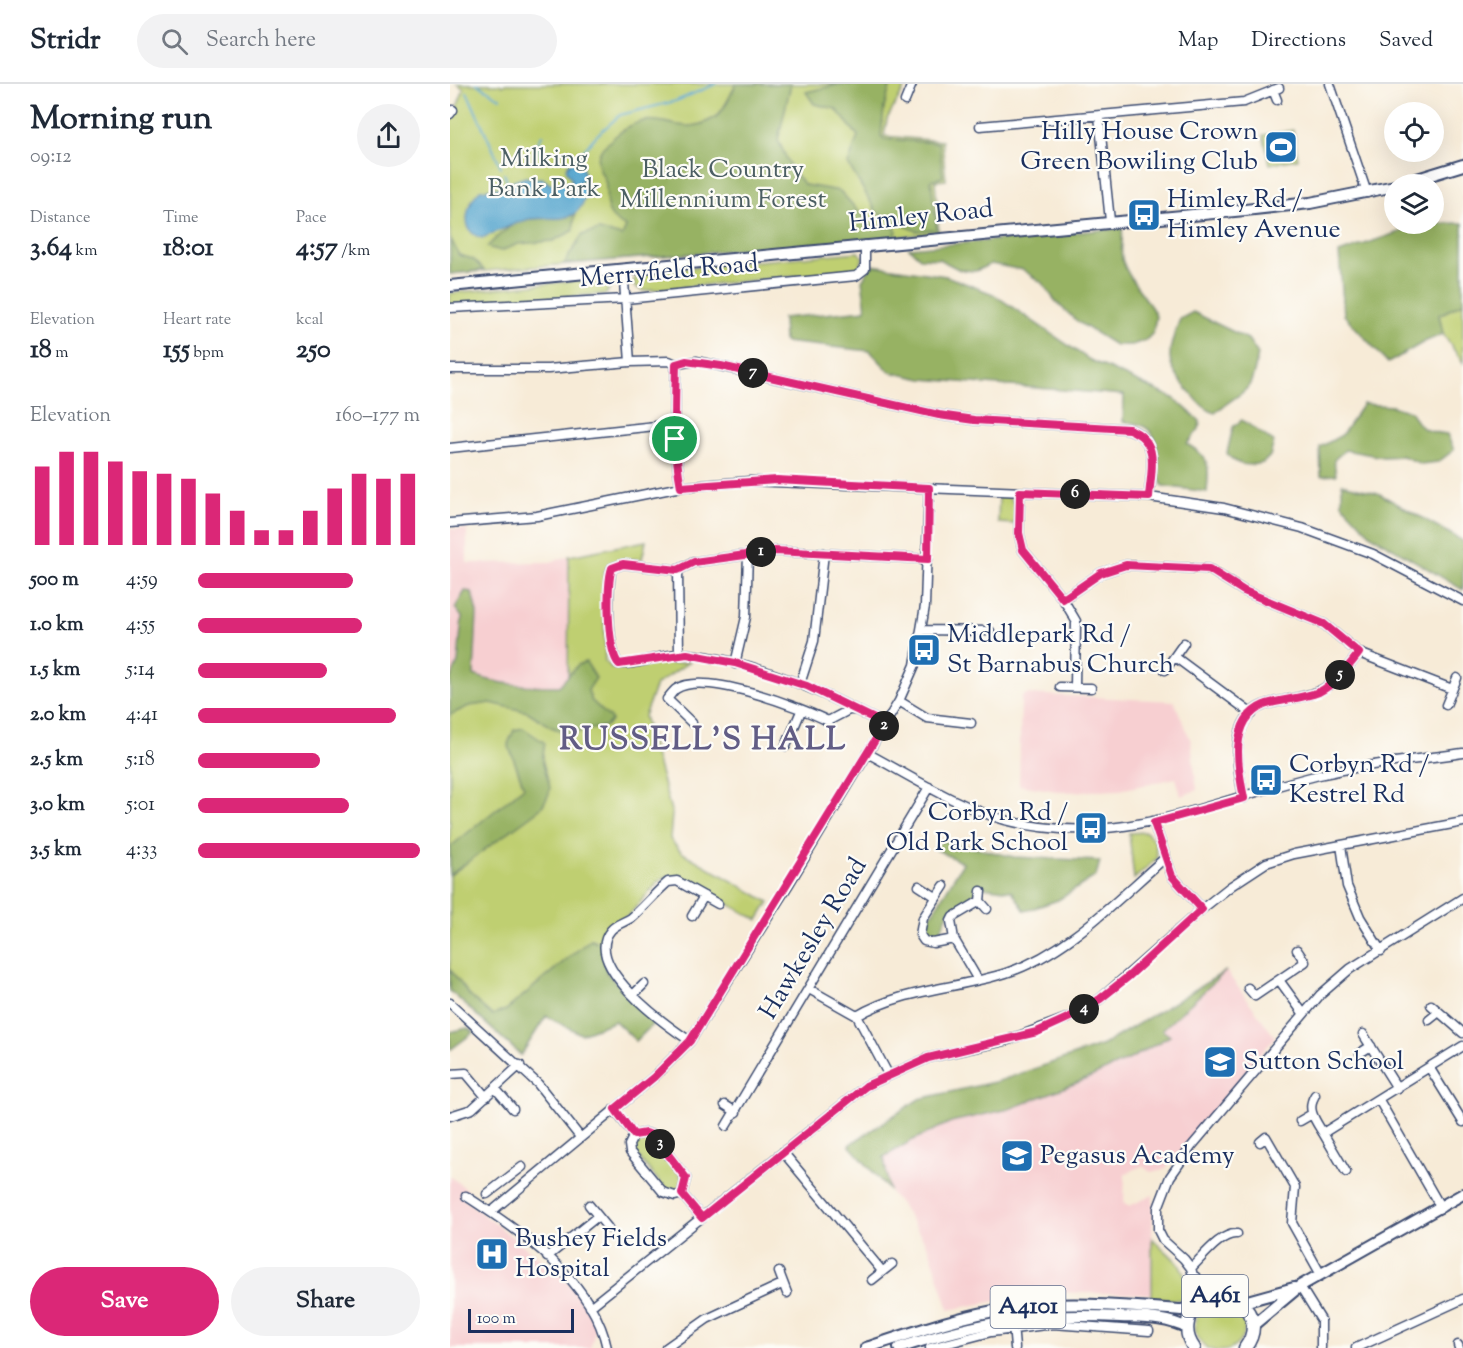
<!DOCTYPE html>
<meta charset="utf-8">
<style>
:root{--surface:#fff;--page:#f2f2f3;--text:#1f2937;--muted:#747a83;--line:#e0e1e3;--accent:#db2777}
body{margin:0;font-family:"Sorts Mill Goudy",serif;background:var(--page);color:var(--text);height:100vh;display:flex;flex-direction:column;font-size:22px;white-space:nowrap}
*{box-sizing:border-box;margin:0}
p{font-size:20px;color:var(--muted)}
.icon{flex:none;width:33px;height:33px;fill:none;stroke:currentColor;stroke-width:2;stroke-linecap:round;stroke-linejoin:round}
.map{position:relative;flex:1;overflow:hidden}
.panel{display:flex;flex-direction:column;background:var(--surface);width:450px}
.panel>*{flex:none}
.controls{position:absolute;left:934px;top:18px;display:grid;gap:12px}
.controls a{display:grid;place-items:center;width:60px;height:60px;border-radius:50%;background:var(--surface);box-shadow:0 6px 24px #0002;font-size:30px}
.scale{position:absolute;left:18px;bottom:15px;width:106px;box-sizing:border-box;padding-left:6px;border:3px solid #1b2f5e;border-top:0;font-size:16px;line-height:21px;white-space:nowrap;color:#1b2f5e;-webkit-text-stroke:4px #fdfcf7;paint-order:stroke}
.pin{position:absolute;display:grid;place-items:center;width:51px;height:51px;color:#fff;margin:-26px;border:3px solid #fff;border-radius:50%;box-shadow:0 2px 6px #0007}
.km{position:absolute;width:30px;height:30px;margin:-15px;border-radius:50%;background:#222;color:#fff;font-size:16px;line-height:30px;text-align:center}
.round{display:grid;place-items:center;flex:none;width:63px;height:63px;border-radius:32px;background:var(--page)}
.overview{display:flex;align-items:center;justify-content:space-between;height:102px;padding:0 30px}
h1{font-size:33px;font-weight:700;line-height:45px}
.stats{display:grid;grid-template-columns:repeat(3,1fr);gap:9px;height:102px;padding:6px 30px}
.stats div{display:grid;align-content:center}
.stats b{font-size:26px;font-weight:700}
.stats small{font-size:16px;font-weight:400}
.stats p{font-size:16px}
.chart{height:168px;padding:12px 30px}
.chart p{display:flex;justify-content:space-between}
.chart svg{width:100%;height:108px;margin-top:6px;stroke:var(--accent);stroke-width:6}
.action{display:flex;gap:12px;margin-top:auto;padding:12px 30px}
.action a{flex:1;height:69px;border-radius:36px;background:var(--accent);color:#fff;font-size:24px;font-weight:700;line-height:69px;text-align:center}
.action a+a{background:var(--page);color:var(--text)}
ul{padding:0 30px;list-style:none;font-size:20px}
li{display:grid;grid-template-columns:96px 72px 1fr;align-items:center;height:45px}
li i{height:15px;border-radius:8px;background:var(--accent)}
header{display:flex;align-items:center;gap:36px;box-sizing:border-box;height:84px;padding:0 30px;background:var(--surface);border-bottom:2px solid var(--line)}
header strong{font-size:28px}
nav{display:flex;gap:33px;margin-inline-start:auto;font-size:21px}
.search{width:420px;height:54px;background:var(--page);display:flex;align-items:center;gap:15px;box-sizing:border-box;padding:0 21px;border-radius:33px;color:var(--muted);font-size:22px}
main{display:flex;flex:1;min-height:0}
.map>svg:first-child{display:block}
</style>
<header>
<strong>Stridr</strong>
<div class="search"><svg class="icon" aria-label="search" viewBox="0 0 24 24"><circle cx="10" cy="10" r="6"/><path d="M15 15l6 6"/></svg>Search here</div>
<nav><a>Map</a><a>Directions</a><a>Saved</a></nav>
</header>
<main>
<section class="panel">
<div class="overview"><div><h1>Morning run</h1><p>09:12</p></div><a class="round"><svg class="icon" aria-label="share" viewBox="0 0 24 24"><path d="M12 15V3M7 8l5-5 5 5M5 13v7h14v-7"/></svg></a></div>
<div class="stats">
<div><p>Distance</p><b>3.64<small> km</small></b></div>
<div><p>Time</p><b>18:01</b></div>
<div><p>Pace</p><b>4:57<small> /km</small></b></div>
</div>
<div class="stats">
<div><p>Elevation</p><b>18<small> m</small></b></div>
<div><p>Heart rate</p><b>155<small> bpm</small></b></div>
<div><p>kcal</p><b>250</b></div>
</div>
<div class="chart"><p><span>Elevation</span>160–177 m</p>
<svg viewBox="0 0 160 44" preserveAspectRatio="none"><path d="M5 44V12M15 44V6M25 44V6M35 44V10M45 44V14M55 44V15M65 44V17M75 44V23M85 44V30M95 44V38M105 44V38M115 44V30M125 44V21M135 44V15M145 44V17M155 44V15"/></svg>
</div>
<ul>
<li><b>500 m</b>4:59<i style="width:70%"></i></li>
<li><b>1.0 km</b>4:55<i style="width:74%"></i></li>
<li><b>1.5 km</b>5:14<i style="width:58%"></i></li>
<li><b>2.0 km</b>4:41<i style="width:89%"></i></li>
<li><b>2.5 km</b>5:18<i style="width:55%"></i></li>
<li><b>3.0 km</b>5:01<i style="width:68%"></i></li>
<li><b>3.5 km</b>4:33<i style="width:100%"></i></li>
</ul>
<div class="action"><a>Save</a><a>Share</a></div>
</section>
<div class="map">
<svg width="1013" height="1264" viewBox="0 0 1013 1264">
<rect width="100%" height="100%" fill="#fdfcf7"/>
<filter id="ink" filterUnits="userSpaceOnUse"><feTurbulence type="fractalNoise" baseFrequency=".0167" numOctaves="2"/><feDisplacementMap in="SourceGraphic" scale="12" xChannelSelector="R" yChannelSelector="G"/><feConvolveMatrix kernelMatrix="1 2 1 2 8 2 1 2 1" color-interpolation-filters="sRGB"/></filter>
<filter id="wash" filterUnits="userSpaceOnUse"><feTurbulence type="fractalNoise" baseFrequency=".008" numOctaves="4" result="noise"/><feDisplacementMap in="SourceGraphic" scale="24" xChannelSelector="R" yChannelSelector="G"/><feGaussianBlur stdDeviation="1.35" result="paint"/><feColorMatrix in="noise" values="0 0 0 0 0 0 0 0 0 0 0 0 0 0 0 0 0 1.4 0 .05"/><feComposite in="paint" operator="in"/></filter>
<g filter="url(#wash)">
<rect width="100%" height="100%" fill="#f7ebd7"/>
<path fill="#f7cfd1" d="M0,445H17V479L100,478L119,472V610L0,597Z
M576,610L724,617L741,657L747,706L731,712L726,694L670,706L613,708L569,701L571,614Z
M776,887L825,953L715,1085L701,1088L692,1082L675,1090L674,1119L679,1122L703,1111L701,1210L593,1208L499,1226L479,1164L451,1121L399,1061L469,1015L549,997L653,961Z
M0,1092L19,1107L13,1115L109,1189L136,1220L147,1241L140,1264H0Z"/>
<path fill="#bfcf71" stroke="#6d7f68" stroke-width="1.5" d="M7,0H49L53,2L55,0H457L437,35L434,52L492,57L496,96L485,97L489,149L0,190V40L14,5Z
M843,46L848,75L820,80L813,51Z
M408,168L413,173L409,186L193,207L184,202V196L189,188Z
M154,194L162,200L156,210L0,221V209Z
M1013,219V279L993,250L989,231Z
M549,411L558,412L566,421L565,440L548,439Z
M196,457L192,475C177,476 163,474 154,488L155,577L162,584L239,578L206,601L194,632L222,730L220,755L231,768L319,818L308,836L228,793L220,792L210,796L179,831L157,844C138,884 179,914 204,939L186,957L165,937L131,950L96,932L71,971L0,907V597L118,610L119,472Z
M696,748L705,757L707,774L684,795L679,749Z
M198,1053L234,1095L227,1108H218L183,1067L187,1054Z
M702,1154C719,1172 739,1181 737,1209L731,1216L702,1215Z
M745 1242a25 25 0 1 1 50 0a25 25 0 1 1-50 0Z"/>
<path fill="#97b263" stroke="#597060" stroke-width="1.5" d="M286,0H341L328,56L343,88L355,101L390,107L420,140L445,143L447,148L443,153L114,180L132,151L149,146L172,152L176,143C155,132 157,125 156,102C156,93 147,86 148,77C148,66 155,62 162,55C207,13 223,59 264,34C273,29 281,10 286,0Z
M390,0H441L434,24L431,52L434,55L489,59L493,93L481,96L487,146L466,147L427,129L398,80L408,52L386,25L364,20L356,8Z
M125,130L123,147L103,157L68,160L51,167L37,163C48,151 62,138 79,135C95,133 109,137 125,130Z
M1013,139V219L989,231L993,250L974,258L938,279L894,231L889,169L972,140Z
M672,144C674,155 669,168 673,178C680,199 697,212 706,232L703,249L696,256L682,261H665L628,238L607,219L592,199L573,186L541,180L526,187L510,186L489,175L470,174L459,164Z
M0,153L9,171L23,175L34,186L0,190Z
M422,181L496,192L543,210L640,276L725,315L750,337L749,345L737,360C761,374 759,381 757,408L713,402C697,379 724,340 673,338L674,311L472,295L440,288L420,267L334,258L333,234L416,226L412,196Z
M743,228L798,255L808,270C800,315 796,302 765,329C752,324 749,318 740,308C713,280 717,269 730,235Z
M913,320L942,322L961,328C969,346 978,348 997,350L1004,366L988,378L971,380L953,372L933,373L895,366L884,376L886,391L871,392L870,363L892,351Z
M792,336L824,358L820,372L813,379C799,382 786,383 777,369L783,343Z
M892,400L928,409L1013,457V506L921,451L892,420Z
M15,507L22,508L27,529L24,591C51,602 80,602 109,602L128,581L136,578L146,594L138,606L141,616L162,636L156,642L120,650L101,643L78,628L41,619L19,622L0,631V597L8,578L12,533L5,524Z
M73,644L95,659C94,666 92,673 93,679C99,702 106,703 90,725L0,791V763L74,703L58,660L64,646Z
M491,756L564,773L650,777L646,792L608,816L575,827L562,807L532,803L511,822L499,827L489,851L482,852L476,845L478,836L513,779L485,765Z
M141,855L152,860L156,888L204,939L186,957L165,937L131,950L96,932L71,971L0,907V885L20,912L42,931L56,926Z
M776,887L712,946L720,952L680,975L634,996L559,1025L501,1038L461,1057L434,1073L439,1106L399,1061L469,1015L549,997L653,961Z
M17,944L24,948L0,966V948Z"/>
<path fill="#54a5ce" stroke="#386a96" stroke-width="1.5" d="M124,78L132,82L135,93L129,98L137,104C131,143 108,132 80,135C72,136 42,150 32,154C9,148 16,119 30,106L57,103L58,99L76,93L81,95L92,94L100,100L120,98L122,96L116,85L120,79Z"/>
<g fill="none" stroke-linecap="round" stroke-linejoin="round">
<path stroke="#54a5ce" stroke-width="2" d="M27,0L50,14
M17,8L51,83
M91,73L87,61L92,51
M124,78L146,52L170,31L226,17L266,0
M54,90L58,99"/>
</g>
</g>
<g filter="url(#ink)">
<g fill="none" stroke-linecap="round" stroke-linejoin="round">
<defs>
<path id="minor" d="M880,0L917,109
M823,6L827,16
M455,17L462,0
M0,30L3,26
M649,32L660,137
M530,42L794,18L829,4
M173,185L180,278
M0,224L176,215L406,192L415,185V161
M226,280C225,322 223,362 231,403
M0,285H98L180,278L219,277L226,280L247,277L489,331L524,336L679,345C711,357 701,385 699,413
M0,364L224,340
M570,408L569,449L573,466L613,515L626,537L625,603
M0,439L87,432L231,403L300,397L699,413L774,424L852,444L923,470L1013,517
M228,486L229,571
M613,515L651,489L676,481L759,485L794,507L874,540L909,569L1002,605
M472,546L540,547
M725,573L802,630
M285,580L296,533L298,470
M715,586L734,559
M350,600L364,557L374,469
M610,603L641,604
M449,617L477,634L521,639
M996,621L1007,594
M406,626C355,600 296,576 238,570C215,568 192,581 169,580C157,568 157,500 162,484L173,480L228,486L244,478L325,467L478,475
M242,639L217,615C220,612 223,607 226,605C254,586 350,623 378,637L399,626H406L435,640
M336,662L351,627
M417,669C462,693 506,722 555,736C672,767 765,714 874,690C919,679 967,676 1013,669
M794,714C787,685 778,635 814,621C832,615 851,615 869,607C885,600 898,583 909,569
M704,739L722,792L752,825
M891,761L897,802L910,833L931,867
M469,802L486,813
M494,802L473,834L470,851L474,857L483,859L504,855L528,896
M531,807L530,817L537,825
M242,832L254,812
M504,855L501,837L503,833L530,817
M829,896L853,929
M798,904L805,912L855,878L847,866
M359,905L407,932L438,990
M183,911L194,900
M0,919L88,1000L130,1053
M981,921L1013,949
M407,932C452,905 506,905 556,889C618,869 667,815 715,774
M979,936L989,928
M913,950L947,1004
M240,957C216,941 131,881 161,846C166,840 175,838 181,834C194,823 205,809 218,798L227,797L268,820
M910,969L921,962
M979,983L1013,1038
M0,990L16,989L36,1013
M45,1004L63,1025
M865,1011C856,1025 865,1036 873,1049
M929,1016L991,1124
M275,1021L286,1028
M164,1025L184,1051L196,1049L204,1052L236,1094L232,1110L252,1134
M0,1032L22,1025L70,981
M850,1037L862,1030
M276,1042L479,703
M184,1051L179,1061L180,1068L213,1108L225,1112L232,1110
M810,1058L816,1053L845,1103L842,1139L870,1189
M333,1068L432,1187
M896,1088L873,1049L1013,962
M37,1110L72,1083
M16,1112C71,1148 143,1196 157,1264
M139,1121L158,1144
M41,1128L204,993L240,957L339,800L449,617L465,581L475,522L479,404
M97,1173L148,1132
M741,1184C752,1174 771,1148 787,1150
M329,1188L337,1209
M746,1193L762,1212
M422,1196L442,1180
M850,1202L871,1236V1264
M750,1218L741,1184L734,1175L713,1156L708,1146V1124L720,1093L741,1063L870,911L900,885L1013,814
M140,1223L416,1002L478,974L555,957L620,933L650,915L752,825L781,802L816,779L844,770L1013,738
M563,1241L565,1264
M1008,1261L1009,1264
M216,1264L257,1235L332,1200
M480,1264L541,1248L603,1240L699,1247
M906,1264L1013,1215"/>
<path id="major" d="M951,100L1013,81
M0,202L795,126L860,119L945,102
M790,1219L844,1204
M802,1242L850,1202L1013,1110
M416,1264C464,1248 512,1231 562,1224C618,1217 675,1222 731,1226L744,1223
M449,1264C531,1237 583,1229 670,1233C693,1234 716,1233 737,1244"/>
<path id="highway" d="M744,1264C738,1256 736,1247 738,1238C747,1186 828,1220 795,1264"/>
</defs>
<use href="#minor" stroke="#3c4b70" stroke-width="11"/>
<use href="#major" stroke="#3c4b70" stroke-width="14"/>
<use href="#highway" stroke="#3c4b70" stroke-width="15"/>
<use href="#minor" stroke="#fff" stroke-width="8"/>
<use href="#major" stroke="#fff" stroke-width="10"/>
<use href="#highway" stroke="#fff" stroke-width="12"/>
</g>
</g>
<g fill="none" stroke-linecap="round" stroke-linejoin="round" filter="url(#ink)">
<defs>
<path id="route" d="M236,277L271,282L489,331L524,336L679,345C711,358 701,384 699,413L570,408L569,449L573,466L613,515L651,489L676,481L759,485L794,507L874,540L909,569C898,583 885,600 869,608C851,615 832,615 814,621C778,636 788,685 794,714L704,739L722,792L752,825L679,892L650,915L620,933L587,948L478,974L416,1002L252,1134L232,1110L236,1094L204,1052L196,1049L184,1051L165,1025L204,993L240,957L435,640L357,602L285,579L237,570L169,580C157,568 156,500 162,484L173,480L228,486L244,478L325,467L478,475L479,404L327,396L231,403C223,362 225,322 226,280Z"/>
</defs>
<use href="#route" stroke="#fff" stroke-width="12"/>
<use href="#route" stroke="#db2777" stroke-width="8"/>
</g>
<defs>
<symbol id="stadium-square" viewBox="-11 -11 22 22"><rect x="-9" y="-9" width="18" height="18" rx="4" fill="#1f6fb2" stroke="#fdfcf7"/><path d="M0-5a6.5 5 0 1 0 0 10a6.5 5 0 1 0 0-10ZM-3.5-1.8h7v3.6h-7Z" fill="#fff"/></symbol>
<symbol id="bus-square" viewBox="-11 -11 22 22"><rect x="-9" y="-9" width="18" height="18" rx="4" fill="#1f6fb2" stroke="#fdfcf7"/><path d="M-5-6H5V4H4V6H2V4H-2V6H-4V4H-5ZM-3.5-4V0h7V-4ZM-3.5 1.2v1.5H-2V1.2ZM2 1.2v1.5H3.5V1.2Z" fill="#fff"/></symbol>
<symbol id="school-square" viewBox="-11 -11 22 22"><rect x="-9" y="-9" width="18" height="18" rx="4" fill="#1f6fb2" stroke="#fdfcf7"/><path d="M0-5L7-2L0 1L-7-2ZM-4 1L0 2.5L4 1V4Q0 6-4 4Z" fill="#fff"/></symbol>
<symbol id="hospital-square" viewBox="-11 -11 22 22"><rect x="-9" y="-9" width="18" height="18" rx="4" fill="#1f6fb2" stroke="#fdfcf7"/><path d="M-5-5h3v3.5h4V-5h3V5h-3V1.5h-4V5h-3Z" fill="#fff"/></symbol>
</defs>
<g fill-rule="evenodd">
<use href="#stadium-square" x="812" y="44" width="38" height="38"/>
<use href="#bus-square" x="675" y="112" width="38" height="38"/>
<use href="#bus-square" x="455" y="547" width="38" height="38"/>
<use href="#bus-square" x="797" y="677" width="38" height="38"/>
<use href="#bus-square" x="622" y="725" width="38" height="38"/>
<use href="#school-square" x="751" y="959" width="38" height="38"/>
<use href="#school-square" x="548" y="1053" width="38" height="38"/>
<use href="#hospital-square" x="23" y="1151" width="38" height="38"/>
</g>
<g text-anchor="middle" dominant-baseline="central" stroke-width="4.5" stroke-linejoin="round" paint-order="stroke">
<g fill="#fdfcf7" stroke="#5f6c8c" stroke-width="1.5">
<rect x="732" y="1191" width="66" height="42" rx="4.5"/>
<rect x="540.5" y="1202" width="75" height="42" rx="4.5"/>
</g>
<g font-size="24" font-weight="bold" fill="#1b2f5e">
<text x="765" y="1212">A461</text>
<text x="578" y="1223">A4101</text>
</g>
<g font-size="26" fill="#1b2f5e" stroke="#fdfcf7" text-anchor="start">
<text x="808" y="48" text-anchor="end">Hilly House Crown<tspan x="808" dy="30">Green Bowiling Club</tspan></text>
<text x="717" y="116">Himley Rd /<tspan x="717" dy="30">Himley Avenue</tspan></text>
<text x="497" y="551">Middlepark Rd /<tspan x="497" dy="30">St Barnabus Church</tspan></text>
<text x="839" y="681">Corbyn Rd /<tspan x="839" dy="30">Kestrel Rd</tspan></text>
<text x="618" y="729" text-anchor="end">Corbyn Rd /<tspan x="618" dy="30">Old Park School</tspan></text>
<text x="793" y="978">Sutton School</text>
<text x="590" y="1072">Pegasus Academy</text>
<text x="65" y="1155">Bushey Fields<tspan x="65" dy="30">Hospital</tspan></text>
</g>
<g font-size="26" fill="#4c5f64" stroke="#fdfcf7">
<text x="94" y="75">Milking<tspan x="94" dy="30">Bank Park</tspan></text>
<text x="273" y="86">Black Country<tspan x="273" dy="30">Millennium Forest</tspan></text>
</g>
<g font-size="26" fill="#1b2f5e" stroke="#fdfcf7">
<text transform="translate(471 133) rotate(-6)">Himley Road</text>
<text transform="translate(219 188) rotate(-5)">Merryfield Road</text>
<text transform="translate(364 855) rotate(-59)">Hawkesley Road</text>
</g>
<g font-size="32" font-weight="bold" letter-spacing="1.5" fill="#625d85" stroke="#fdfcf7">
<text x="253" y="657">RUSSELL'S HALL</text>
</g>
</g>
</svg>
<div class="controls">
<a><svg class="icon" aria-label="locate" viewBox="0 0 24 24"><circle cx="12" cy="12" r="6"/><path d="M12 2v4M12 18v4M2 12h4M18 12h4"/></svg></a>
<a><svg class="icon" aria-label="layers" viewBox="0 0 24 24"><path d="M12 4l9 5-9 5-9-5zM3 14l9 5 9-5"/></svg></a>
</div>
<div class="scale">100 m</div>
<div class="pin" style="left:225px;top:355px;background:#1e9e55"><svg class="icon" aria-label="arrive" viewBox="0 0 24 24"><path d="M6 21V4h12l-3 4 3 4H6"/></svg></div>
<b class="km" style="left:311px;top:468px">1</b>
<b class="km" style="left:434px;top:642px">2</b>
<b class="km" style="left:210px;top:1060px">3</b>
<b class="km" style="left:634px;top:925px">4</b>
<b class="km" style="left:890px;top:591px">5</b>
<b class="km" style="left:625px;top:410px">6</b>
<b class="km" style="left:303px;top:289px">7</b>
</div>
</main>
